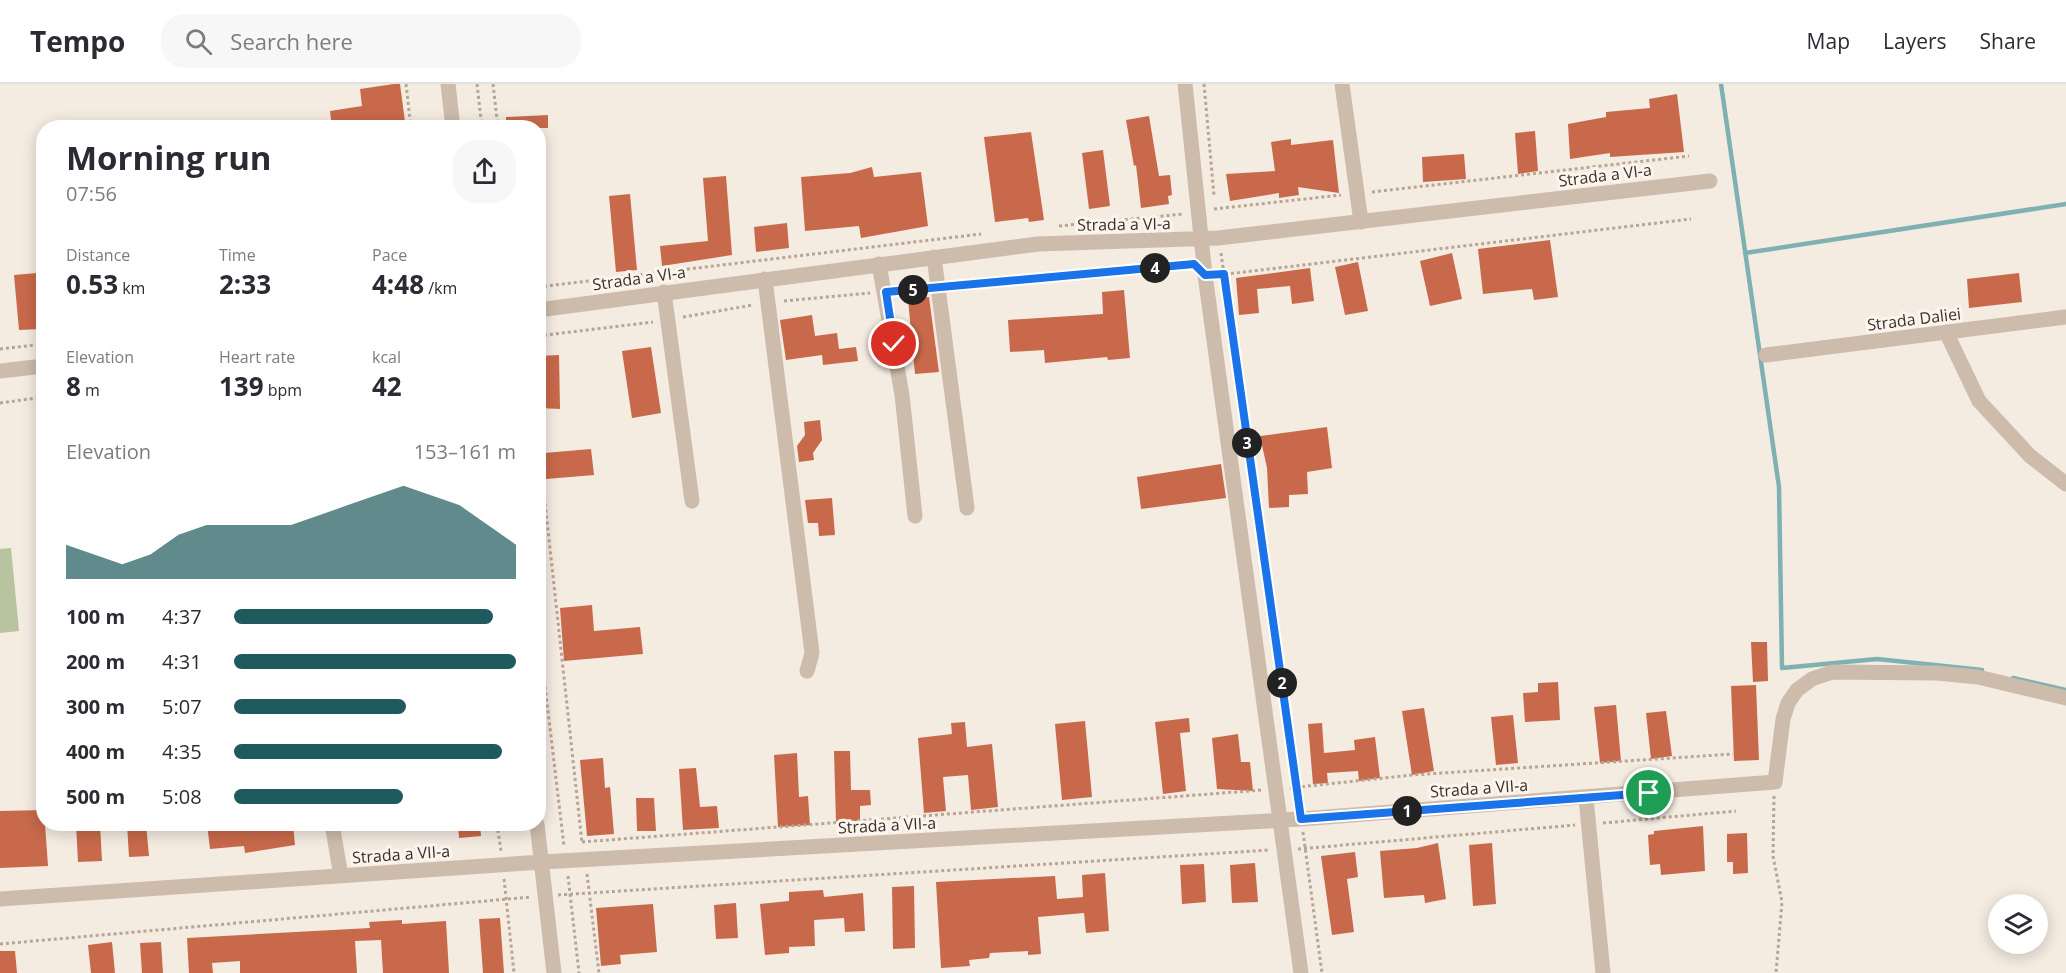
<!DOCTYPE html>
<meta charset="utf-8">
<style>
:root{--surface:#fff;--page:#f7f7f7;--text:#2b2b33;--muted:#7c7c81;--line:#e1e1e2;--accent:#1f5a5e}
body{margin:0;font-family:"Open Sans",sans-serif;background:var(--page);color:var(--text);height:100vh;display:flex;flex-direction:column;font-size:22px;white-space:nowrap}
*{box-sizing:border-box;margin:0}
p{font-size:20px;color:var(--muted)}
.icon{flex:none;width:33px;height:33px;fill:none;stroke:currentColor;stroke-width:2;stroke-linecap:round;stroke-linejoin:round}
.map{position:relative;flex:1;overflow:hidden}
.side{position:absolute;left:36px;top:36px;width:510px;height:711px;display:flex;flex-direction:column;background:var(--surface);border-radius:24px;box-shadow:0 3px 15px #0003}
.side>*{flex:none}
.fabs{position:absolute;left:1988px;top:810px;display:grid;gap:12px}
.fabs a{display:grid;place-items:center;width:60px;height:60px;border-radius:50%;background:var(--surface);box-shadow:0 3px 15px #0003;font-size:30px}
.pin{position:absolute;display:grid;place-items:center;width:51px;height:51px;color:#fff;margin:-26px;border:3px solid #fff;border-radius:50%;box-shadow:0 2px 6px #0007}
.km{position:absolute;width:30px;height:30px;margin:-15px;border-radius:50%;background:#222;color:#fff;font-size:16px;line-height:30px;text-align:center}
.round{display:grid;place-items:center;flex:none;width:63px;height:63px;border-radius:24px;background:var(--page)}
.head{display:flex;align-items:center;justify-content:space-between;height:102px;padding:0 30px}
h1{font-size:33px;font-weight:700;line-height:45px}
.metrics{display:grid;grid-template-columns:repeat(3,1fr);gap:9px;height:102px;padding:6px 30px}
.metrics div{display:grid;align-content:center}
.metrics b{font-size:26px;font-weight:700}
.metrics small{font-size:16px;font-weight:400}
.metrics p{font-size:16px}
.chart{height:168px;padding:12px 30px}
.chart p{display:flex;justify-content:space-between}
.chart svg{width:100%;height:108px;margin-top:6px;fill:var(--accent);opacity:.7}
ul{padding:0 30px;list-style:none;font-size:20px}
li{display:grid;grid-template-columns:96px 72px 1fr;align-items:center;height:45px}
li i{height:15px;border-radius:8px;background:var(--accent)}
header{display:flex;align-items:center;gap:36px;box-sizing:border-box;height:84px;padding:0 30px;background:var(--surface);border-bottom:2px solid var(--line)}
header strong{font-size:28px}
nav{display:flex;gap:33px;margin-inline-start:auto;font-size:21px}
.search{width:420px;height:54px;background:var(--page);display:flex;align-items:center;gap:15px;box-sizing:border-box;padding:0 21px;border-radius:24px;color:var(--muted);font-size:22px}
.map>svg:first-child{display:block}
</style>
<header>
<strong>Tempo</strong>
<div class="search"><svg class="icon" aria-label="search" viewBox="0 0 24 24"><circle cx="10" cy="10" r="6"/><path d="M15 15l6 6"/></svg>Search here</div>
<nav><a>Map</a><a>Layers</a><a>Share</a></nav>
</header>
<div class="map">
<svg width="2066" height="889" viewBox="0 0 2066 889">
<rect width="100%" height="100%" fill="#f4ebe1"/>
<path fill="#b8c4a0" d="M11,464L19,547L0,549V465Z"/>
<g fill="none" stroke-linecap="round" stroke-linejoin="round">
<path stroke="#7fb0b2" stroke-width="4.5" d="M1721,0L1779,403L1782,584L1877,575L1982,586
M1745,169L2066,120
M2013,594L2066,606"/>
</g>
<path fill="#c8694b" d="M394,0H400L405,38L362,44H332L330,27L362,22L360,5Z
M1677,10L1684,68L1610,73V69L1570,75L1568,40L1606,33V28L1650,24L1649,15Z
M548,31V44H506V33Z
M1149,32L1159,92L1170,91L1172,111L1168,112L1169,120L1141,124L1136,81L1134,82L1126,36Z
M1535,47L1538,87L1518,90L1515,49Z
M1031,48L1044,136L1029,138L1028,134L995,138L984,53Z
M1291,55V61L1333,56L1339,109L1298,103L1299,111L1279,114V109L1230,117L1226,90L1275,87L1271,58Z
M1103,66L1110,122L1089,125L1082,69Z
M1464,70L1466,95L1423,98L1422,73Z
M872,83L874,93L921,88L928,142L861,154L859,142L805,147L801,93L850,89Z
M726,92L732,171L662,182L660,162L708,157L703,94Z
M630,110L637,186L616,188L609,112Z
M787,139L789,164L756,168L754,143Z
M1550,156L1558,213L1534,216L1532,205L1483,210L1478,165Z
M1452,169L1462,215L1430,222L1420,177Z
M1358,178L1368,227L1345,231L1335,183Z
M1310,184L1314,217L1292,220L1290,202L1257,205L1259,229L1239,231L1236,194Z
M37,189L42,245L19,246L14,191Z
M2019,189L2022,218L1969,224L1967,195Z
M1124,206L1130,274L1108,276L1107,273L1045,279L1044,266L1010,268L1008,236L1103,230L1102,208Z
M929,213L939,288L915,290L908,215Z
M812,231L815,252L837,249L839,265L856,263L858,277L823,281L822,271L786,276L780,236Z
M651,263L661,329L632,334L622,267Z
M559,271L560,325L538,324V272Z
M820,336L822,356L813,369L814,376L799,378L797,362L805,351L804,338Z
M1327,343L1332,384L1307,388L1308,410L1289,411V423L1269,424L1267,384L1260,352Z
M591,365L594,391L546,395L544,369Z
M1221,380L1226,414L1141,425L1137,393Z
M832,414L835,451L819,452L818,439H808L805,416Z
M592,521L594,547L640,543L643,570L564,577L560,524Z
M1751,558H1767L1768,597L1753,598Z
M1558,598L1560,636L1525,638L1523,609L1538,608V599Z
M1756,601L1759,676L1734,677L1731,602Z
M1616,621L1621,677L1600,679L1594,623Z
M1424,624L1434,687L1412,691L1402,627Z
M1666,627L1672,672L1651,675L1646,629Z
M1513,631L1518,679L1496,681L1491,633Z
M1189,634L1190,648L1180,649L1186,707L1163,710L1155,638Z
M1085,637L1092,713L1062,716L1055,640Z
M965,638L967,663L992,660L998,723L971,726L968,691L943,693L946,727L924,729L918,654L952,650L951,639Z
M1322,639L1324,669L1355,666L1354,656L1375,653L1380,694L1359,697L1358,687L1327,689L1328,699L1313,700L1308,640Z
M1238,650L1241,678H1250L1253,707L1217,705L1212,654Z
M834,667H850L851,706H870L871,721L860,722V737L836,738Z
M797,669L799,713L808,712L810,741L778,743L774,671Z
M603,674L605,704L610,703L614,750L587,752L580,676Z
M696,684L700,723L717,722L719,744L683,746L679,685Z
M636,714H654L656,747H637Z
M44,726L48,782L0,784V727Z
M76,740H100L102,777L78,778Z
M127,740H146L149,772L129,773Z
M207,740H293L295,761L245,769L244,762L210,765Z
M458,740H480L481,752L459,754Z
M1703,742L1705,787L1661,791L1660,780L1650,781L1648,751L1654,750V747Z
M1747,749L1748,789L1733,790V778H1727V750Z
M1438,759L1446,815L1425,819L1424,811L1384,814L1380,767L1417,764Z
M1492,759L1496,820L1473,822L1469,761Z
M1355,768L1358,793L1347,795L1354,848L1332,851L1321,772Z
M1255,779L1258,818L1232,819L1230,781Z
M1204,780L1206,818L1182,820L1180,781Z
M1105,789L1109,847L1086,849L1084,829L1038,833L1041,870L1028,871V867L990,869L989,874L969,876L970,882L941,884L936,798L1055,792L1057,815L1083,813L1082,791Z
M914,802L915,864L893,865L892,803Z
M823,806L824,813L863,809L865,847L845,848L844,834L814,836L815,862L789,863V869L765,871L760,820L789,817V808Z
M736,819L738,854L716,855L714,821Z
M653,820L657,868L620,871L621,880L601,882L596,824Z
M500,834L504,889H483L479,835Z
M402,836V840L446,837L449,889H383L381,856L355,857L357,889H240V877L212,879L213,889H189L187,854L370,844L369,838Z
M112,858L115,889H91L88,861Z
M161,858L163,889H142L140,859Z
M0,867H15L17,889H0Z"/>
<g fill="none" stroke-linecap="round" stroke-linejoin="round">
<path stroke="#b9a596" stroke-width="3" stroke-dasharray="3 3" stroke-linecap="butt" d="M406,0L411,44
M477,0L482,44
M493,0L498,44
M1204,0L1214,112
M1372,108L1689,72
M1214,125L1341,111
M1059,142L1184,130
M1221,169L1299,721
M1219,191L1691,135
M951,202L1189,180
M538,203L981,150
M897,207L924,205
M784,217L870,209
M683,233L753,221
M538,252L653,238
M0,265L44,260
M0,319L44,313
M538,354L582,759
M538,543L564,762
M1290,704L1412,691L1733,670
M1774,712L1773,772L1782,818L1776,889
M1603,739L1736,727
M497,740L501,767
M1303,748L1322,889
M582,758L1262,706
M1298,765L1575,741
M587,790L599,889
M568,792L579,889
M504,795L514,889
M558,811L1270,766
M0,860L531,813"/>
<path stroke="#cdbbac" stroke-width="15" d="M448,0L453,44
M1185,0L1205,191L1301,889
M1342,0L1361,138
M934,173L967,424
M879,180L902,311L915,432
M765,195L812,569L807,587
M664,208L692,417
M538,226L1038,160L1218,154L1710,97
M1946,248L1979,317L2030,372L2066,400
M1766,271L2066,233
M0,287L44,282
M1586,714L1603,889
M332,740L341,792
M537,740L554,889
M0,815L542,778L1301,735L1775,698L1783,635L1788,619L1797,606L1812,595L1832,588L1937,589L1978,593L2066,614"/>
</g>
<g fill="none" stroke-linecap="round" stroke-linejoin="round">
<defs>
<path id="route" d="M894,260L886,208L1194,180L1205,191L1224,190L1301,735L1649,709"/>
</defs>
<use href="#route" stroke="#fff" stroke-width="12"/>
<use href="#route" stroke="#1a73e8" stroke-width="8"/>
</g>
<g text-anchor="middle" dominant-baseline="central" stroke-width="6" stroke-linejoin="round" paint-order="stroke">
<g font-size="16" fill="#3b302b" stroke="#fbf5ee">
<text transform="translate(1605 91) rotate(-7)">Strada a VI-a</text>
<text transform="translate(1124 140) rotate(-1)">Strada a VI-a</text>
<text transform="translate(639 194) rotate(-8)">Strada a VI-a</text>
<text transform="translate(1914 235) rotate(-7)">Strada Daliei</text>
<text transform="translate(1479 704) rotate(-4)">Strada a VII-a</text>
<text transform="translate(887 741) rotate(-3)">Strada a VII-a</text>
<text transform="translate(401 770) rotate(-4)">Strada a VII-a</text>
</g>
</g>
</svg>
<div class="fabs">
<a><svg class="icon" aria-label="layers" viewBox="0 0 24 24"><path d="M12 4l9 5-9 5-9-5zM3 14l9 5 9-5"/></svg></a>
</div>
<div class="pin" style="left:1649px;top:709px;background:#1e9e55"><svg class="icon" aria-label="arrive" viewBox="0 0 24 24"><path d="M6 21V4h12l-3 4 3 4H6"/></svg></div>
<div class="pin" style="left:894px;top:260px;background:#d93025"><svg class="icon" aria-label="check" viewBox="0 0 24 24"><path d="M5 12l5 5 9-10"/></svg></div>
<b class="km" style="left:1407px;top:727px">1</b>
<b class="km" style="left:1282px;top:599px">2</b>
<b class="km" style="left:1247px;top:359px">3</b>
<b class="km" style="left:1155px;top:184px">4</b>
<b class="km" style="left:913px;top:206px">5</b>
<section class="side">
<div class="head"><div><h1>Morning run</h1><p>07:56</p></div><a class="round"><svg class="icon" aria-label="share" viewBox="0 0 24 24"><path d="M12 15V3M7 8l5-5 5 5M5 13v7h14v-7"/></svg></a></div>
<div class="metrics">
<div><p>Distance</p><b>0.53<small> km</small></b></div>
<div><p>Time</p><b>2:33</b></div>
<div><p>Pace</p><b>4:48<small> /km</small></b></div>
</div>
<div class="metrics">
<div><p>Elevation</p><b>8<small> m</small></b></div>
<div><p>Heart rate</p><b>139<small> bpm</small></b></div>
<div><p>kcal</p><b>42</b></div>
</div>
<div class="chart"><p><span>Elevation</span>153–161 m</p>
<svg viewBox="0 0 160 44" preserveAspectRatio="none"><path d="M0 44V30L10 34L20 38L30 34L40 26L50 22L60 22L70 22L80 22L90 18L100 14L110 10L120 6L130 10L140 14L150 22L160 30V44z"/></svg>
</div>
<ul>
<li><b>100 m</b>4:37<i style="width:92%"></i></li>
<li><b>200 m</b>4:31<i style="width:100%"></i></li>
<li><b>300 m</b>5:07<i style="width:61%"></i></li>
<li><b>400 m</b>4:35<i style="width:95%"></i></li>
<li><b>500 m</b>5:08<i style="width:60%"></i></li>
</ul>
</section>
</div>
